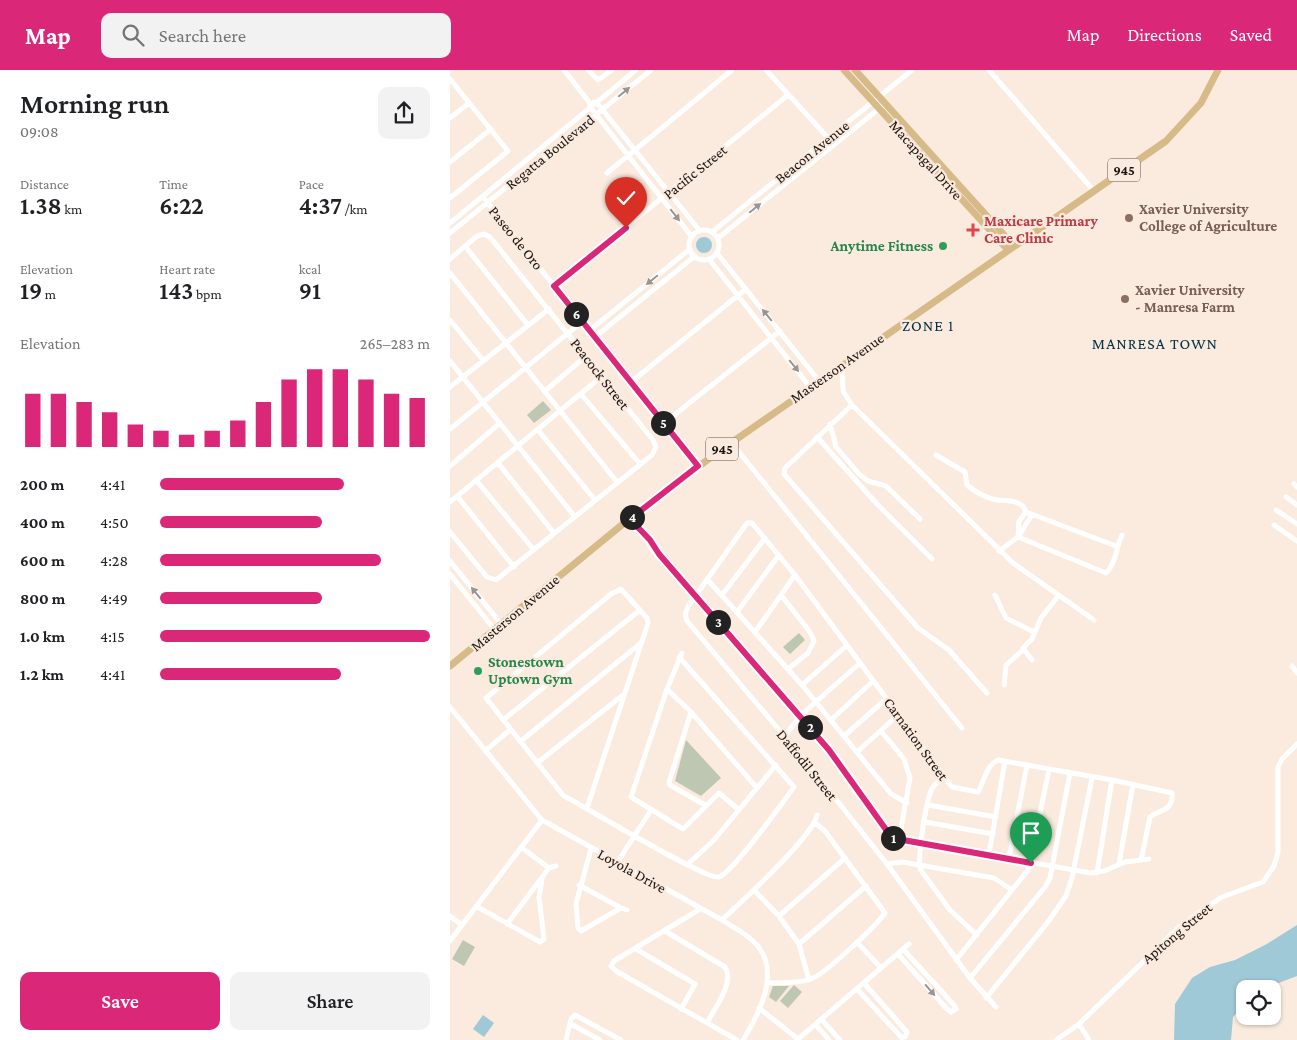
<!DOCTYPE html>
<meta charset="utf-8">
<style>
:root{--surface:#fff;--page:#f2f2f2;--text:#202124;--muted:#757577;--accent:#db2777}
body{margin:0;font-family:"Crimson Pro",serif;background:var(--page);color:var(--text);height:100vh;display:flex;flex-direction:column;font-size:19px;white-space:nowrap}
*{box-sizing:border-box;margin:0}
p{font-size:16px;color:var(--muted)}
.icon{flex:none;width:28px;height:28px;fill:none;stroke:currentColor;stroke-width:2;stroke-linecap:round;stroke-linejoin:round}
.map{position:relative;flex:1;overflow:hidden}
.side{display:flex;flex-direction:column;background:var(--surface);width:450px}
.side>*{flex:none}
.tools{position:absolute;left:786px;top:910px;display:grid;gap:10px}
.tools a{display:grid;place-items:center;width:45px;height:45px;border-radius:10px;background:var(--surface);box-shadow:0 1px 4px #0004;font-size:25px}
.pin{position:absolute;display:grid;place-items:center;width:42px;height:42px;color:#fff;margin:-51px -21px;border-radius:50% 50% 50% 0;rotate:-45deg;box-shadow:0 0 5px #0007}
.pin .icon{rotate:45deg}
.km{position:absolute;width:25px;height:25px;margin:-12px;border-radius:50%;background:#222;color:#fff;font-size:14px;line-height:25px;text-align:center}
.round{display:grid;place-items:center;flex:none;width:52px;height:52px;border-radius:10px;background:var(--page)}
.overview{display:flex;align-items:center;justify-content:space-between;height:85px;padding:0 20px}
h1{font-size:28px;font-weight:600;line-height:38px}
.figures{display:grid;grid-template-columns:repeat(3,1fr);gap:8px;height:85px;padding:5px 20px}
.figures div{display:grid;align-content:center}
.figures b{font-size:25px;font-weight:600}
.figures small{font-size:14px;font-weight:400}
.figures p{font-size:14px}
.chart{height:140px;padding:10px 20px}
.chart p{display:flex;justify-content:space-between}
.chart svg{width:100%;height:90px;margin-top:5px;stroke:var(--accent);stroke-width:6}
.primary-button{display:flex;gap:10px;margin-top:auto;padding:10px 20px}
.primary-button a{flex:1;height:58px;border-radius:10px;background:var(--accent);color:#fff;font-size:20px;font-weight:600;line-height:58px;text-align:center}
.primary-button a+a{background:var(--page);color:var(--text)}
ul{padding:0 20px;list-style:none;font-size:16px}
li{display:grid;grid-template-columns:80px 60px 1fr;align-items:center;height:38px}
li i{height:12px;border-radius:6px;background:var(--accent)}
header{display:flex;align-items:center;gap:30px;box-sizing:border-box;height:70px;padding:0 25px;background:var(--accent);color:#fff}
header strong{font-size:24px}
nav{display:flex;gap:28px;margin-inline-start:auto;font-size:18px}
.search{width:350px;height:45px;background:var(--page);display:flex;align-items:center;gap:12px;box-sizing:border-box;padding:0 18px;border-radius:10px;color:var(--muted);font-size:19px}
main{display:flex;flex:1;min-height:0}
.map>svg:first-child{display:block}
</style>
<header>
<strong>Map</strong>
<div class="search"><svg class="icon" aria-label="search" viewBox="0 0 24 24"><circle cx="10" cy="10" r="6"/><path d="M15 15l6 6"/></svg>Search here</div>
<nav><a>Map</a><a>Directions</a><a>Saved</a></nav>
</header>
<main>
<section class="side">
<div class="overview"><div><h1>Morning run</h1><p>09:08</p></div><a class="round"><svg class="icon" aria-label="share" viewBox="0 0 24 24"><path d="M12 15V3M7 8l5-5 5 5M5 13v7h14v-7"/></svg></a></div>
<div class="figures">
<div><p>Distance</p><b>1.38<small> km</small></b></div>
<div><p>Time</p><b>6:22</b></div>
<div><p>Pace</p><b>4:37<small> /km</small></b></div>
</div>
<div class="figures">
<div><p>Elevation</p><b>19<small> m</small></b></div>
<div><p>Heart rate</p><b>143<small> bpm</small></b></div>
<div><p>kcal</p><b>91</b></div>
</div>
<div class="chart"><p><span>Elevation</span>265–283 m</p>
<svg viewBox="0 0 160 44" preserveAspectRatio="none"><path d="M5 44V18M15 44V18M25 44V22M35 44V27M45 44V33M55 44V36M65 44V38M75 44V36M85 44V31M95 44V22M105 44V11M115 44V6M125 44V6M135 44V11M145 44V18M155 44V20"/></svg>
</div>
<ul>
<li><b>200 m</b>4:41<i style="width:68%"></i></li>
<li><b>400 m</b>4:50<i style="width:60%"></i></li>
<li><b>600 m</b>4:28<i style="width:82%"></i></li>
<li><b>800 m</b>4:49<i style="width:60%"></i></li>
<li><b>1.0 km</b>4:15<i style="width:100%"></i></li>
<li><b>1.2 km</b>4:41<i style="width:67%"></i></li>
</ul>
<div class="primary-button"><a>Save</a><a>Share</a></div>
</section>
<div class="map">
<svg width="847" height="970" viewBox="0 0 847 970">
<rect width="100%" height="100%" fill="#fbeade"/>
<path fill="#bec7b1" d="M93,331L101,340L84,353L77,345Z
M349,563L355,570L340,584L333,577Z
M236,670L271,708L251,726L225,711Z
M13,870L25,877L14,896L2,889Z
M344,915L352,922L338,938L330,931Z
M323,916H339L326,932L319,927Z"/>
<path fill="#a0c9d8" d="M246 175a8 8 0 1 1 16 0a8 8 0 1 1-16 0Z
M847,855V906L813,919H795V934L783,947L781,970H724L725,934L742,908L760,897L785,890L815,875Z
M33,945L44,953L34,967L23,959Z"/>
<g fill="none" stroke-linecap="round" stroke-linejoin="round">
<path stroke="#fff" stroke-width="5" d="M114,0L139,32L141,38L242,167
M138,0L148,10L162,0
M316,0L380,70
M539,0L644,121
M0,9L58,81L0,128
M144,32L147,33L250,161
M0,48L19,33
M0,92L41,59
M157,103L282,0
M33,127L248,396
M0,153L186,0
M239 175a15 15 0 1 1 30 0a15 15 0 1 1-30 0Z
M262,162L462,0
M0,163L201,0
M268,168L431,37
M15,176L78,255
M267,183L369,311
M0,189L27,166L34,164L40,167L203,370L206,377L202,385L46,510L37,507L0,462
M259,189L360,317
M0,203L167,412
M104,216L338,25
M0,250L33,290
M140,260L240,179
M145,267L245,186
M0,291L125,447
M392,295L393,321L402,335L563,493L644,550
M181,312L296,219
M0,317L99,239
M95,321L136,286
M131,324L190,394
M402,335L335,398L334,404L468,558L499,580L537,623
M214,353L330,261
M380,354L386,377L409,404L418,411L436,416L470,449
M0,359L128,255
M88,360L145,430
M367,367L427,434L482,489
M281,372L512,658
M486,385L515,402L517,415C524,421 533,426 542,429C552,432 571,427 576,442
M48,393L104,463
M0,396L50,353
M26,410L84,480
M844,414L847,417
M7,426L64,497
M836,427L847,435
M0,432L152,306
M826,440L847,454
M179,449L199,470L209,484
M824,455L847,471
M195,466L203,481L245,525L379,680L442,768L641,803L654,801L675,792L699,789
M568,467L569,451L576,442L666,476
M568,467L582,445
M549,481L568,467L656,503C666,494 666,477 672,465
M0,491L52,555
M0,504L45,560
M257,509L352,615L441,724L457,733
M272,525L315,468
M331,525L360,562L364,571L358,583L338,599
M545,525L556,548L584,562
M287,542L329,485
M305,562L345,505
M232,583L217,619L181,727L233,759L269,723L289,740
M582,590L573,578L582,569L591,548L609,525
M842,596L847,603
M352,615L396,576
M554,615L556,595L574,579
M217,619L241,642L307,718
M0,637L92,750L272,850C284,858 298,864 307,875C331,903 309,944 293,970
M241,642L219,712L220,715L255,735
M53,650L190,540
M381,650L423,611
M431,661L454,689L460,708L449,770
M394,666L436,629
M334,667L350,646L410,593
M71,671L192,572
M35,681L60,660
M408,681L448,645
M87,693L173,625
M494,707C489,711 483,715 481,721C475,736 468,784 470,799L500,840L527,865
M478,735L546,747
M137,738L198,553L197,548L171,519L161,524L36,628L112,724L114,726C134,736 257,811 269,807C284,801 332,733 344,717L229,587
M475,752L543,764
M71,777L99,798L106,796
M141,779L126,834L128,858L131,861L171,838
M539,784L555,691
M559,788L577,695
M167,793L201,740
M437,794L452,792L544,808L562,820
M669,794L683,714
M237,795L264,770L326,695
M647,803L662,710
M129,815L171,838L177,840
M304,820L329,846L349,874L359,910
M26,836L90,872L94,869L89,827L92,809
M250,839L164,891L161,896L166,901L287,970
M0,846L12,855
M329,846L395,788
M272,850C291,832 363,767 367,745
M57,854L99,798
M215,861L275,897C285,913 264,939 257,953
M0,871L92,750
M407,872L431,898
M349,874L416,816
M186,879L245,914L231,939
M448,884L497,939L501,942L506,939L504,935L453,879
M506,890L578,800L599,700
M520,908L595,817L600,808L620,703
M318,913C332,912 348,914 361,909C375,904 426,856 435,843L375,761L365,753
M407,919L452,968L455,967L457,962L414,913
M536,928L598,852L616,826L622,808L642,708
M546,937L520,908L437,794L363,700L237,551L235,544L239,535L297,453H302L345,505L502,717L528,722C534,712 536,695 548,690L662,710L722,723C724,741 709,740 700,747L691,790
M309,938L348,969
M372,950L390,970
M121,954L150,970
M629,954L639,970
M366,955L379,970
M116,970L121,949L125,945L171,970
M347,970L459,874
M606,970L629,954L731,855L772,827L813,812L824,796L828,782V697L832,689L847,674"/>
<path stroke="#d6bb89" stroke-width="7" d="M394,0L558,180
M405,0L564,176
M0,596L179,449L268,382L716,71L751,33L768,0"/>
</g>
<defs><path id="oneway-solid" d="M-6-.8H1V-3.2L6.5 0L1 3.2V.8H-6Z" transform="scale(1.25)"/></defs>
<g fill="#989593">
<use href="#oneway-solid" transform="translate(174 22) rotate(-40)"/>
<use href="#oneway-solid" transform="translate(305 138) rotate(-39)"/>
<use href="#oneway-solid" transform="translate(225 145) rotate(52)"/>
<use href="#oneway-solid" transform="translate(202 210) rotate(141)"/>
<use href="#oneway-solid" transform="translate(317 245) rotate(-129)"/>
<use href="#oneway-solid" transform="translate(344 296) rotate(51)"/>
<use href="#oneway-solid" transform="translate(26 523) rotate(-129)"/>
<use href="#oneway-solid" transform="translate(480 920) rotate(49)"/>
</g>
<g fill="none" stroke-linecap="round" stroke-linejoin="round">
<defs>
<path id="route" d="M176,158L104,216L248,396L180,449L200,470L209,484L379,680L442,768L581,793"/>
</defs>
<use href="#route" stroke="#fff" stroke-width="10"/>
<use href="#route" stroke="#db2777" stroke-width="6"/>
</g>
<g fill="#8d6e63" stroke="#fbeade" stroke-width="2">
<circle cx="679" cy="148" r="5"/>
<circle cx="675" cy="229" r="5"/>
</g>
<path fill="#e0444e" stroke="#fbeade" stroke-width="2" d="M520.5 152.5h5v5h5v5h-5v5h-5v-5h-5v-5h5z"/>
<g fill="#2e9e5b" stroke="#fbeade" stroke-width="2">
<circle cx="493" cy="176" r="5"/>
<circle cx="28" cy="601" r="5"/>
</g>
<g text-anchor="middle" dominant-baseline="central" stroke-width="4.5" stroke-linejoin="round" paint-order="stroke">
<g fill="#fbeade" stroke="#5d544d" stroke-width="1">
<rect x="658" y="88.5" width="32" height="23" rx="4"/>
<rect x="256" y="367.5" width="32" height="23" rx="4"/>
</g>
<g font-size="14" font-weight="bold" fill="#19130f">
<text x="674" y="100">945</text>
<text x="272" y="379">945</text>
</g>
<g font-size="15" fill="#19130f" stroke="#fbeade">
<text transform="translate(100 82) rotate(-39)">Regatta Boulevard</text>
<text transform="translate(362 82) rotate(-39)">Beacon Avenue</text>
<text transform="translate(476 90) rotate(48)">Macapagal Drive</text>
<text transform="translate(245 102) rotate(-39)">Pacific Street</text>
<text transform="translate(66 168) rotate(51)">Paseo de Oro</text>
<text transform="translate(387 298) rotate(-35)">Masterson Avenue</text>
<text transform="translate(150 304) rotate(52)">Peacock Street</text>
<text transform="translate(65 543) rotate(-40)">Masterson Avenue</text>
<text transform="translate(466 669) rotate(54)">Carnation Street</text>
<text transform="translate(357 695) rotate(51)">Daffodil Street</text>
<text transform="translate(182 801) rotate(29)">Loyola Drive</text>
<text transform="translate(727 863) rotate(-40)">Apitong Street</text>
</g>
<g font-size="15" font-weight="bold" fill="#785e54" stroke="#fbeade" text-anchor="start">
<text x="689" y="139">Xavier University<tspan x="689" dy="17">College of Agriculture</tspan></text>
<text x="685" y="220">Xavier University<tspan x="685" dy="17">- Manresa Farm</tspan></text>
</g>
<g font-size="15" font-weight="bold" fill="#be3a42" stroke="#fbeade" text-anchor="start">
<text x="534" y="151">Maxicare Primary<tspan x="534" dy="17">Care Clinic</tspan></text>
</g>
<g font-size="15" font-weight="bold" fill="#27864d" stroke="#fbeade" text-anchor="end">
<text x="483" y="176">Anytime Fitness</text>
<text x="38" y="592" text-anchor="start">Stonestown<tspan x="38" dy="17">Uptown Gym</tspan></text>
</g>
<g font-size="16" letter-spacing="1" fill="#003145" stroke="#fbeade">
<text x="478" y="255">ZONE 1</text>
<text x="705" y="273">MANRESA TOWN</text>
</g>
</g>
</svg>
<div class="tools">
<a><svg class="icon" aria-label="locate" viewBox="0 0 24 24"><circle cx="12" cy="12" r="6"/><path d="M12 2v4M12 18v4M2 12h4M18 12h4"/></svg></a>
</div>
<div class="pin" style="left:581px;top:793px;background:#1e9e55"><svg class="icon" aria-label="arrive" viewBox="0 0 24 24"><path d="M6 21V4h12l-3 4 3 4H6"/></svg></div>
<div class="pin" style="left:176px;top:158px;background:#d93025"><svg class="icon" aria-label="check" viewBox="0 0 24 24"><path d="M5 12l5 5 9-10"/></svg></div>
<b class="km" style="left:443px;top:768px">1</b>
<b class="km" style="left:360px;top:657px">2</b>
<b class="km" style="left:268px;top:552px">3</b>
<b class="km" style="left:182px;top:447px">4</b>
<b class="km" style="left:213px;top:353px">5</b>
<b class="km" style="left:126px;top:244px">6</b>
</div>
</main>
